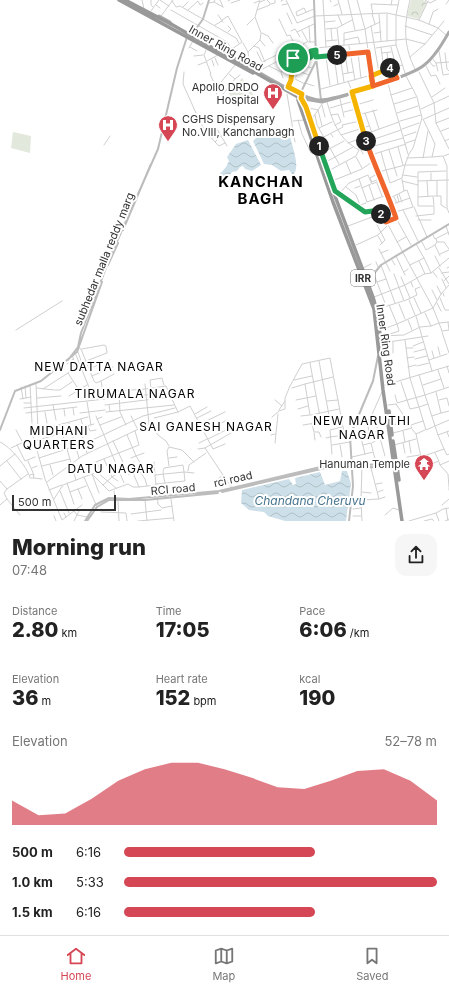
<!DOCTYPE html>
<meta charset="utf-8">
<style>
:root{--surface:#fff;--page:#f6f6f6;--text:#222;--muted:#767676;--line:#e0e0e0;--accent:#d54755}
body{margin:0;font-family:Inter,sans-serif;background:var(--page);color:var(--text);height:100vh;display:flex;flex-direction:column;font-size:15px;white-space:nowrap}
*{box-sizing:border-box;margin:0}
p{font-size:13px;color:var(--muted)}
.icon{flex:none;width:22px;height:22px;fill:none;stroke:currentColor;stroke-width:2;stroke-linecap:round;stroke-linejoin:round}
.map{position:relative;height:521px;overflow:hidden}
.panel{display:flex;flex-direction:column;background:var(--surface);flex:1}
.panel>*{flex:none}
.scale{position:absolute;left:12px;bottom:10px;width:104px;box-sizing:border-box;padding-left:4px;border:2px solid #323232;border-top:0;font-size:11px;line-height:14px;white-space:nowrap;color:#323232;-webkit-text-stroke:3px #fff;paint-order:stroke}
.pin{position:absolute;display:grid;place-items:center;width:34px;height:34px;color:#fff;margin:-17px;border:2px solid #fff;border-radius:50%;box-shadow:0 1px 4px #0007}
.km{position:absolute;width:20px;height:20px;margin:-10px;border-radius:50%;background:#222;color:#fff;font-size:11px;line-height:20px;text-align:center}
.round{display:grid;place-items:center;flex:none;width:42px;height:42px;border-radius:12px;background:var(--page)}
.overview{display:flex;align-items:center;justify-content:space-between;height:68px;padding:0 12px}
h1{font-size:22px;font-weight:800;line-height:30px}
.metrics{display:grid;grid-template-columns:repeat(3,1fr);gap:6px;height:68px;padding:4px 12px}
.metrics div{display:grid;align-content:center}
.metrics b{font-size:20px;font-weight:800}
.metrics small{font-size:11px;font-weight:400}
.metrics p{font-size:11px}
.chart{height:112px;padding:8px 12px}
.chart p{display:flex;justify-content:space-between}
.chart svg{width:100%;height:72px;margin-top:4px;fill:var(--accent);opacity:.7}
ul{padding:0 12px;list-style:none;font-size:13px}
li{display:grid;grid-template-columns:64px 48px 1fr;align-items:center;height:30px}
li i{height:10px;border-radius:5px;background:var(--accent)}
.dock{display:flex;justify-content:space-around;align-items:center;height:56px;border-top:1px solid var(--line);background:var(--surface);font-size:11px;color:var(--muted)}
.dock a{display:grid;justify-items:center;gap:2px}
.dock .selected{color:var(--accent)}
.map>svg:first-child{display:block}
</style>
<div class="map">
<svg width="449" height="521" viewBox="0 0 449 521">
<defs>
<pattern id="park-crowns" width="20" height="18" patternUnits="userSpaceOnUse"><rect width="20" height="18" fill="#e2e8dc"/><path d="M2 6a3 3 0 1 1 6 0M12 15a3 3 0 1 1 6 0" fill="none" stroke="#c2c7bd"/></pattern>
<pattern id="water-waves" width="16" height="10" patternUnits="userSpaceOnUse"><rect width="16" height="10" fill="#cddfe8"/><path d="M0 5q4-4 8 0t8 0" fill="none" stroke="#b0c0c7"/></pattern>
</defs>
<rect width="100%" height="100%" fill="#fff"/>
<path fill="#e2e8dc" d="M242,78L254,96L236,107L229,94Z
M13,132L31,136L30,153L11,148Z"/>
<path fill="url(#park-crowns)" d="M411,0H423L427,2L419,19L407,16Z"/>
<path fill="url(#water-waves)" d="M275,135L290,136C292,147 301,167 293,175L289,170L281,171L272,165L264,164L253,141L257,137Z
M248,140L261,165L252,171L245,169L243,166L240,167L237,171L232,172L225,182L219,175L226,167L229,161L227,157L236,144Z
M342,471H347L351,484L346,521H285L268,516L264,512L249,510L241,503L242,490L289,479L293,485L296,484L295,478L320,472L325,485L340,481Z"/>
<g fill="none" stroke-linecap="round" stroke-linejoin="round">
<path stroke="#cfcfcf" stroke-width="1" d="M142,0L144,9
M151,0V5L153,7
M160,0L169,6
M220,0L223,7
M286,0L297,23L315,16L387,13L419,20L438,28L446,35
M323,0L326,47
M330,0L331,2
M338,0L342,14
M348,0L355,30
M357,0L365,29L373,85
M410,0C404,24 403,46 415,69
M425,0L430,3L436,0
M172,1L176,7L180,6L236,38L239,43
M228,1L230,0
M281,1L283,0
M214,2L223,7
M260,2L265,0
M209,3L214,2L215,0
M231,3L240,0
M254,3L259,1
M271,4L275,3V0
M446,4L449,0
M156,5L160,8
M282,5L287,4
M391,5L392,0
M334,6L338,4
M183,7L188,2
M171,10L227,42L232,49L242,42L228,16L222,20
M188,10L198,1L200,5L203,3
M257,10L270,5V3L267,0
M151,11L159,0
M306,12L304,8L296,12L297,16L314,9
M287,13L292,24
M372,14L375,24
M373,14L371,4L398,5
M379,14L381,41
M387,14V41
M218,15L223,22
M338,15L342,25
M161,16L173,0
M279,19L287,36L290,35L303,61L311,57V51L315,50
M419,20L428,1
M325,22L335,21
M429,24L433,12L438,9
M215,25L222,21
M247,25L254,18
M309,26L310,42H315
M371,26L379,73
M405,26L432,35
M326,29L336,28
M331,29L332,40
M291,31L295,29L297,32L314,24
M302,31L308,42H310
M228,32L231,29L228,26
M297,32L300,37
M262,33L268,36L273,43
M374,33L381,32
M260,40L265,46
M344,40V33L365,29L380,22
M326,41L337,40
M243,43L248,52
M289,45L293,42
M344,45V40L358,37L360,44
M254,46L259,48L265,62
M304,46L303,44L307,42
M339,46L337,28L352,20
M349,46L355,80
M190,47L197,51
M287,47L292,58L300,55
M381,47L384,70
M391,47L396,67
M189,48L193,41
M316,48L406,39L425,44
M376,48L396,45
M206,50L204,55L211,74H210L216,87L215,89L220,104
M293,51L297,49
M439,51L443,75L449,74
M222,52L227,42
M257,52L263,64
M358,53L361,78
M382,53L391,52
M387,53L389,68
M445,53L447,69L449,71
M281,54L280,56L284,64
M345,54L348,73
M194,56L203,55
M334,56L338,84
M340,56L344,82
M317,57L367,52
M326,57L330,85
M410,57L425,44L444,21
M215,58L218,65
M282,59L278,61L282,72
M294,59L297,65
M433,59L436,63L438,71
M212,60L214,66
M207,61L218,55
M430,62L433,66H435
M436,63L449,62
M249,64L248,52L260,40L261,33L255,17L260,0
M198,65L206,62
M269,66L281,72L283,78
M305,66L312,68
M426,66L431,76L436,75L440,84
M252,67L283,52L288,62
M392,68L396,76
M259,71L278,61
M282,71L291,70
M298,71L309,75
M184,72L183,84L196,113L204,129L215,142L221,136
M419,72L434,103L436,123L449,149
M229,74L235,79L240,75
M343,74L353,72
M295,79L305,84
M292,80L296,77L298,64
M348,81L352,91
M305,83L314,86
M388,83L391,95L412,88
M221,84L229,93
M288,86C293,76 291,66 303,61
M217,87L235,65
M321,89L379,73L402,65
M287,94L295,142
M222,95L235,79
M391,95L408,154
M432,97L445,88
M340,99L344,117
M354,101L372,162L385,186L396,218L411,245
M327,102C333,123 339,139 359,150L356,156L330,170
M394,104L416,97
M322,105L325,117
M356,105L373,100
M309,108L318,110L322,126
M330,108L354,101L352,94
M421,109L449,96
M373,110L379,129
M344,112L356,109
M365,113L374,139
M397,113L418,106
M315,115L317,125L339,164
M331,115L338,114L341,122L335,125
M358,115L377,110
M312,119L322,104
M423,119L435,144L432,157L443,156L447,166V180H449
M424,119L449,108
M298,120L302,134L311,153
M293,121L304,120
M400,121L421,115
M436,123L449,118
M319,128L332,122
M402,129L419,123
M441,131L449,128
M371,132L399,122
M209,134L217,129L227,146
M331,134L333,137
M341,135L369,126
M404,136L416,132
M212,138L219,133
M320,139L343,127L342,125L360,121
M445,141L449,139
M215,142L219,146L225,143
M366,142L401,130
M348,143L364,137
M406,143L415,140
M104,145L110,136
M398,147L403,165
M360,150L403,138
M361,150L363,154
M389,150L397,176
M381,152L386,170L405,165L409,154L413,148L422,118L417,97L406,76L396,45V15L399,0
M322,153L344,141
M371,155L406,144
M444,156L449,154
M356,157L362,168
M407,158L432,157
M423,158L428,131
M326,162L353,147
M346,162L351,174
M446,171L418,172V181L447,180V208L449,213
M378,172L386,170L390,183L402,178L405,165H437
M431,173V180
M377,174L370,178L372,182L381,178
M403,175L417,177
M359,179L367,202L387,195
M332,181L362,169L372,162
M402,181L418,185V181
M427,181L428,196
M437,181V196
M377,183L382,196
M369,185L374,200
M346,187L356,195L360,205
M355,188L360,186
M362,188L371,184
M336,192L367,213L410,198
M399,194L402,202
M397,195L399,202
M337,196L349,183L368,175L372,184L382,180
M434,196H441V205L446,208
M394,197L397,203
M418,197L433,196L434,205
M390,198L404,191L402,179
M360,205L366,203
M414,207L427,237
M380,210L433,308L441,294L449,285
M403,210L418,241
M364,211L374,208
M395,212L413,207L407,190L404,191
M381,215L393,210
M416,216L434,214V206H418V185
M418,220H431
M386,222L396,218
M377,225L385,240L380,245
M348,226L380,214
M446,226L449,235
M433,235L435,239L449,232
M378,236L382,243
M436,239L437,242H444L449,249
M397,242L406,237
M422,242L426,250L435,245
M437,242L435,245L440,256
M356,245L378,235L387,226
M379,249L390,271
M381,253L388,250
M440,254L449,250
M396,256L405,275
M435,256L440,266
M424,258L431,273
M392,260L395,265
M419,261L425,274
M376,262L378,267
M381,265L395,303
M410,265L424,258L416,244
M363,268L371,264
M439,268L449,284
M447,268L449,267
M404,272L408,269
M433,272L437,277
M442,273L449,272
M394,274L404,301L417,295L415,289L420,287
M375,277L385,303
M401,277L410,298
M442,279L446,288
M444,281L449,276
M377,282L386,279
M411,282L413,287
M437,286L441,294
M432,290L437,300
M443,293L444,296
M374,297L405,285L424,274L431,273L449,258
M414,298L421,313
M440,298L445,310H449
M409,300L415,315
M437,303L441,311
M399,304L405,319
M389,305L397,324L433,308L439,323L449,322
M378,309L403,301
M425,313L431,326L439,323L442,331L449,330
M416,316L432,371
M408,320L412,330
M448,322L449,330
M16,330L62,301
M381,330L397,324L399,331L387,335
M442,332L449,353
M382,336L404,335L420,327L431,326
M393,342V353
M382,343L428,336
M413,346L423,342
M438,347L440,355
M79,348L81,349L94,381L96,383L101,381L103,392L145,389L166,386L178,412
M406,348H413
M82,349L104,345L106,346L107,353L86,361
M432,351L434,358
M78,352L84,369
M414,352L425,349
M76,355L94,400
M73,357L75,367
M407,358L414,357
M415,359L427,356
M429,360L447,354
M319,361L330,421
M71,362L72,366
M310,363L321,422
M67,364L73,359
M417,366L429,363
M447,366L449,373
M408,367L416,365
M89,369L110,360
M438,370L444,388
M68,373L80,369
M92,376L113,367
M294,380L312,376
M101,381L114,374
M401,382L410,409L419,407L410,378L405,340
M36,383L38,430
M30,385L32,423
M385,385L449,366
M423,385L441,379
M25,386L26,398
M21,387L23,399
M37,388L54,390
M151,388L150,380L162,378L164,385
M292,388L305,384
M43,389L68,373L79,390
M55,390H60L72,382
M119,392L120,412L126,425
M436,392L441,413L449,411
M395,395L397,402
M69,396L87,385
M131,397L167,392
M37,398L61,396
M20,399L31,397
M275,400L282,406
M296,400L316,396
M439,400L447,398L449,406
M327,401L338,400
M87,402L91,425
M24,403H31
M397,403L425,395L419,375
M428,404L419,407L426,430L435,426L425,395L449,387
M53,405L56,420
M105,405L170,397
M109,405L110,411
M388,405L396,404L412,428L393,433
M24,408L105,399
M73,408L74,415
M64,409L65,416
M298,409L308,406
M279,410L285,401
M45,412L47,423
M106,412L174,405
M26,413L77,407
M80,413L105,410
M195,414L207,407
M311,415L339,409
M96,416L124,483
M131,416L137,428
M301,416L310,415L305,384L333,377
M432,416L441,413
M272,417L279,411L285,409V398L290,386L302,364L330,358L343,427L345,435L350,436
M154,418L178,412L190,406L213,449L225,444
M197,418L211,411
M81,419L83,427
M97,419L102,417
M449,420L435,426L438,435L449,431
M69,423L79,458
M150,423L158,435L166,441L169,446
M357,423L370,419L382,392
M372,423L377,427L385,456
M200,424L225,412
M312,424L314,432H319L321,437
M60,425L76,480
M100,425L121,417
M303,425L341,419
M393,425L407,421
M411,425L423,421
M88,426L90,431L96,430
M368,426L369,433
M80,428L87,453
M359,429L365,454L373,452L375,458
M412,429L416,434L425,430
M16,430L23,443
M72,430L94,424
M403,431L405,442
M204,432L227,420
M379,432L384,431
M447,432L449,437
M314,433L315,440
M416,434L421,457L444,449L438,435
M127,435L136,456L144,453
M271,435L275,434
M330,437L345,435
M326,438L330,437
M208,439L230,428
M350,439L378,431
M35,441L62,433
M113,441L129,475L142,466L136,456L131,458
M409,441L411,453
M0,442C10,446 28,468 30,478H34L33,474L30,475
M199,443L207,439
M275,443L278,414
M372,443L375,441
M403,443L405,453
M84,444L143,416L175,408
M17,445L25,461L35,457
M332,445L350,442
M340,445L342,457
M363,445L371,443L373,451
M394,445L416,439
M11,448L28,440
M205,448L223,475
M37,449L65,441
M198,449L205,448L231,433
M444,449L447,455L449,454
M332,454L330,430L342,427
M352,457L365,454
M407,457L420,455
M39,458L76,446
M169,458L177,457
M422,458L423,465
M104,459L112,477L134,462
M7,461L21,479
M28,461L34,475
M97,462L100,471L92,474L99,493
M154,462L155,475
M439,462L440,465L449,461
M50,465L53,475
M131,465L135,471
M440,465L448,474L449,487
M0,466L15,454
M42,466L70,459
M169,466L167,451L169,447L182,450L194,462
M362,466L361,500L379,499L371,468
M424,467L439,461L435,453
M32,468L37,466
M139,470L145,479L147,486L156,485
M73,471L139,445L135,431
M188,471L189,465L206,453
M98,473L116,488
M133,473L139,487L147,486
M84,477L97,507
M34,478L42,479
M217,480L223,475L232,488
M0,481L7,489L28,474
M47,482L82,456L149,424L145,384
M67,483L74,504
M165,483C164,478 162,472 164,468L183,465L184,472L155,475L158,504L162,508L172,506
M156,484L185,481L184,472L194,473
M376,484L382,483
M103,485L112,477L118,481
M449,488V490
M78,489L82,499
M49,490L62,485
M60,491L69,513
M114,491L115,498
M70,492L86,486
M362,492L371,493
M378,492L383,490
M7,499L20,515
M54,499L63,485L92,474L109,491L128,484L133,487H139
M171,499L174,521
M379,499L385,497
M145,500L147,521
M354,500H361L362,521
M118,501L119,521
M0,505L7,499L4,493L7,489
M442,505L449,499
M446,508L448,521
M353,509L361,508
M74,511L82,505
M101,512L126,513L127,521
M64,513L66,517
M131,514L161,510
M385,515L393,508L399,510
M54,516L56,521
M353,516H361
M87,517L77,515L74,511L62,520L45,479L32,432L88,417
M74,521L79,511
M138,521L173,518
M409,521L436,513
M424,521L432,519L434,521
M439,521L436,513L443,509L449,508
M445,521L449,519"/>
<path stroke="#bcbcbc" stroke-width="2" d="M314,0L316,57L321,100
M191,36L203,19L209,0
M300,94L316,61
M123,230L151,164
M108,265L118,243
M367,282L381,265L449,224
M68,360L78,347L81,333L111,255L158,149L177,68L187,37
M0,430L15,391L41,381L77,352L102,282
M367,467L394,468
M222,492L334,466H359
M85,521L95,505L109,498L129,499L219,491L333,464L394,465
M87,521L97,507L109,500H145L218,493
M349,521L353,486L350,436L373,381L378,356"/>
<path stroke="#aaa" stroke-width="3" d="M159,16L170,22
M229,55C249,66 298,98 319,100C333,101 412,75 423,66C434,58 442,44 449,32
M298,98L322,102L347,95
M321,150L329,173
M332,182L336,194"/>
<path stroke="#999" stroke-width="3.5" d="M119,0L253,73
M125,0L171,24
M298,100L333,202L374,309L383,390L402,521
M332,188L373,297L378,315L381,346
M389,411L392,435
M393,441L399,480"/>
<path stroke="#999" stroke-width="3.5" d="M171,24L298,97L305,108L332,188"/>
</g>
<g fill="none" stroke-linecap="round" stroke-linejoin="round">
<defs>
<path id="split-1" d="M293,58L297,65L292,70L291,80L288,87L302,94L301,98L306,107L319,146"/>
<path id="split-2" d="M319,146L335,191L365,212L380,210L381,214"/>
<path id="split-3" d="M366,141C375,167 387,192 396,218L386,222L381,214"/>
<path id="split-4" d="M366,141L352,92L373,86L371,76L390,68"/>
<path id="split-5" d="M337,55L368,52L373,86L397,78L392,68H390"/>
<path id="split-6" d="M293,58L300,55L303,61L311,57V51L316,50V57L337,55"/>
</defs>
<use href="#split-1" stroke="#fff" stroke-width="8"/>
<use href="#split-2" stroke="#fff" stroke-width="8"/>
<use href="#split-3" stroke="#fff" stroke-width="8"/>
<use href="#split-4" stroke="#fff" stroke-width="8"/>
<use href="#split-5" stroke="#fff" stroke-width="8"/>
<use href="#split-6" stroke="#fff" stroke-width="8"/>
<use href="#split-1" stroke="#f5b400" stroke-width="5"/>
<use href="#split-2" stroke="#22a559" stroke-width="5"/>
<use href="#split-3" stroke="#f0652b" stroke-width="5"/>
<use href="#split-4" stroke="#f5b400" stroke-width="5"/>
<use href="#split-5" stroke="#f0652b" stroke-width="5"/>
<use href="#split-6" stroke="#22a559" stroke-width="5"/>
</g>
<defs>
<symbol id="hospital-pin" viewBox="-11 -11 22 30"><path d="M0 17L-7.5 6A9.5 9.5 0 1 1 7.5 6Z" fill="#d54755" stroke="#fff"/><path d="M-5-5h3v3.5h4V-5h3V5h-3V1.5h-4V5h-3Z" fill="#fff"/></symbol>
<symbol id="temple-pin" viewBox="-11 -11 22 30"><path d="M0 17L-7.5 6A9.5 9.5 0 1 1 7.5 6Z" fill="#d54755" stroke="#fff"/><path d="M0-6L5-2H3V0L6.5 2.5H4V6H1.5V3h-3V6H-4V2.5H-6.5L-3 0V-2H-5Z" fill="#fff"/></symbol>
</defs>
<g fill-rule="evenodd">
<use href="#hospital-pin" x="262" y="82" width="22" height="30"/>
<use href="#hospital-pin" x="157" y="114" width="22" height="30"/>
<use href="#temple-pin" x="413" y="453" width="22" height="30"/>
</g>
<g text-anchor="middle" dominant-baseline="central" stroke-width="4" stroke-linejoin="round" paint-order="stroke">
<rect fill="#fff" stroke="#707070" stroke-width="1" x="351" y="270" width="24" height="16" rx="3"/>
<g font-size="10" font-weight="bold" fill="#323232">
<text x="363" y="278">IRR</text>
</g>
<g font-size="11" fill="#323232" stroke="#fff">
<text transform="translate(226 48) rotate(29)">Inner Ring Road</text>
<text transform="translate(104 259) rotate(-68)">subhedar malla reddy marg</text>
<text transform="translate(386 345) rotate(82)">Inner Ring Road</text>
<text transform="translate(233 479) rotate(-13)">rci road</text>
<text transform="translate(173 489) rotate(-5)">RCI road</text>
</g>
<g font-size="11" fill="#323232" stroke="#fff" text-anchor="end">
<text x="259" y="87">Apollo DRDO<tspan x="259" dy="13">Hospital</tspan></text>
<text x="182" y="119" text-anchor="start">CGHS Dispensary<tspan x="182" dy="13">No.VIII, Kanchanbagh</tspan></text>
<text x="410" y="464">Hanuman Temple</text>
</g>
<g font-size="12" letter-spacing="1" fill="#000" stroke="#fff">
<text x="99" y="366">NEW DATTA NAGAR</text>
<text x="135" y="393">TIRUMALA NAGAR</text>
<text x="362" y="420">NEW MARUTHI<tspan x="362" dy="14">NAGAR</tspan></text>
<text x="206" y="426">SAI GANESH NAGAR</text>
<text x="59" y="430">MIDHANI<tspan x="59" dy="14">QUARTERS</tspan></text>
<text x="111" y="468">DATU NAGAR</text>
</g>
<g font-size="12" font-style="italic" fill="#46738d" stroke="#fff">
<text x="310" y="500">Chandana Cheruvu</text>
</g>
<g font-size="15" font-weight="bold" letter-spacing="1" fill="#000" stroke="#fff">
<text x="261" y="181">KANCHAN<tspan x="261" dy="17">BAGH</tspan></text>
</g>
</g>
</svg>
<div class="scale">500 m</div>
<div class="pin" style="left:293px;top:58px;background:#1e9e55"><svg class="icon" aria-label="arrive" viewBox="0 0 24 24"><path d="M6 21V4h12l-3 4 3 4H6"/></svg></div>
<b class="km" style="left:319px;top:146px">1</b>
<b class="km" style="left:381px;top:214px">2</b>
<b class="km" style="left:366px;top:141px">3</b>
<b class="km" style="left:390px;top:68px">4</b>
<b class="km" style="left:337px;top:55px">5</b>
</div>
<section class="panel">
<div class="overview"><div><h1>Morning run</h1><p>07:48</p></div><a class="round"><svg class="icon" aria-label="share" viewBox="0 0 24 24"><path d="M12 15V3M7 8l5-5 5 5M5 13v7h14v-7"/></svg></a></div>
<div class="metrics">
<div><p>Distance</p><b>2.80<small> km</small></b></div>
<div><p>Time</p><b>17:05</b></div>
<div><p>Pace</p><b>6:06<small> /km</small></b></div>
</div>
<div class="metrics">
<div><p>Elevation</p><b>36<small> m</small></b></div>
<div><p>Heart rate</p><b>152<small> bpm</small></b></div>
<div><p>kcal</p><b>190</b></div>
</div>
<div class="chart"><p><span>Elevation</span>52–78 m</p>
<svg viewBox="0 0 160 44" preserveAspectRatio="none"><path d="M0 44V29L10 38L20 37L30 28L40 17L50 10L60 6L70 6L80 10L90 15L100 21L110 22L120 17L130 11L140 10L150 17L160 29V44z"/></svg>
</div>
<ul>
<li><b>500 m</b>6:16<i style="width:61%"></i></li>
<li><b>1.0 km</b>5:33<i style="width:100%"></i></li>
<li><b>1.5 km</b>6:16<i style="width:61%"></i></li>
</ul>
</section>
<nav class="dock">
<a class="selected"><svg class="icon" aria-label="home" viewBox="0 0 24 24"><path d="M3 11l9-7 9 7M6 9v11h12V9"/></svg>Home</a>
<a><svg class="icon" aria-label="map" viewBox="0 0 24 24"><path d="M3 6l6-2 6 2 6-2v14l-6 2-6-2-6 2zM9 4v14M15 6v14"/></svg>Map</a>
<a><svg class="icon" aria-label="saved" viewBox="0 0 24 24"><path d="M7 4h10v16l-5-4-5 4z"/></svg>Saved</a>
</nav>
